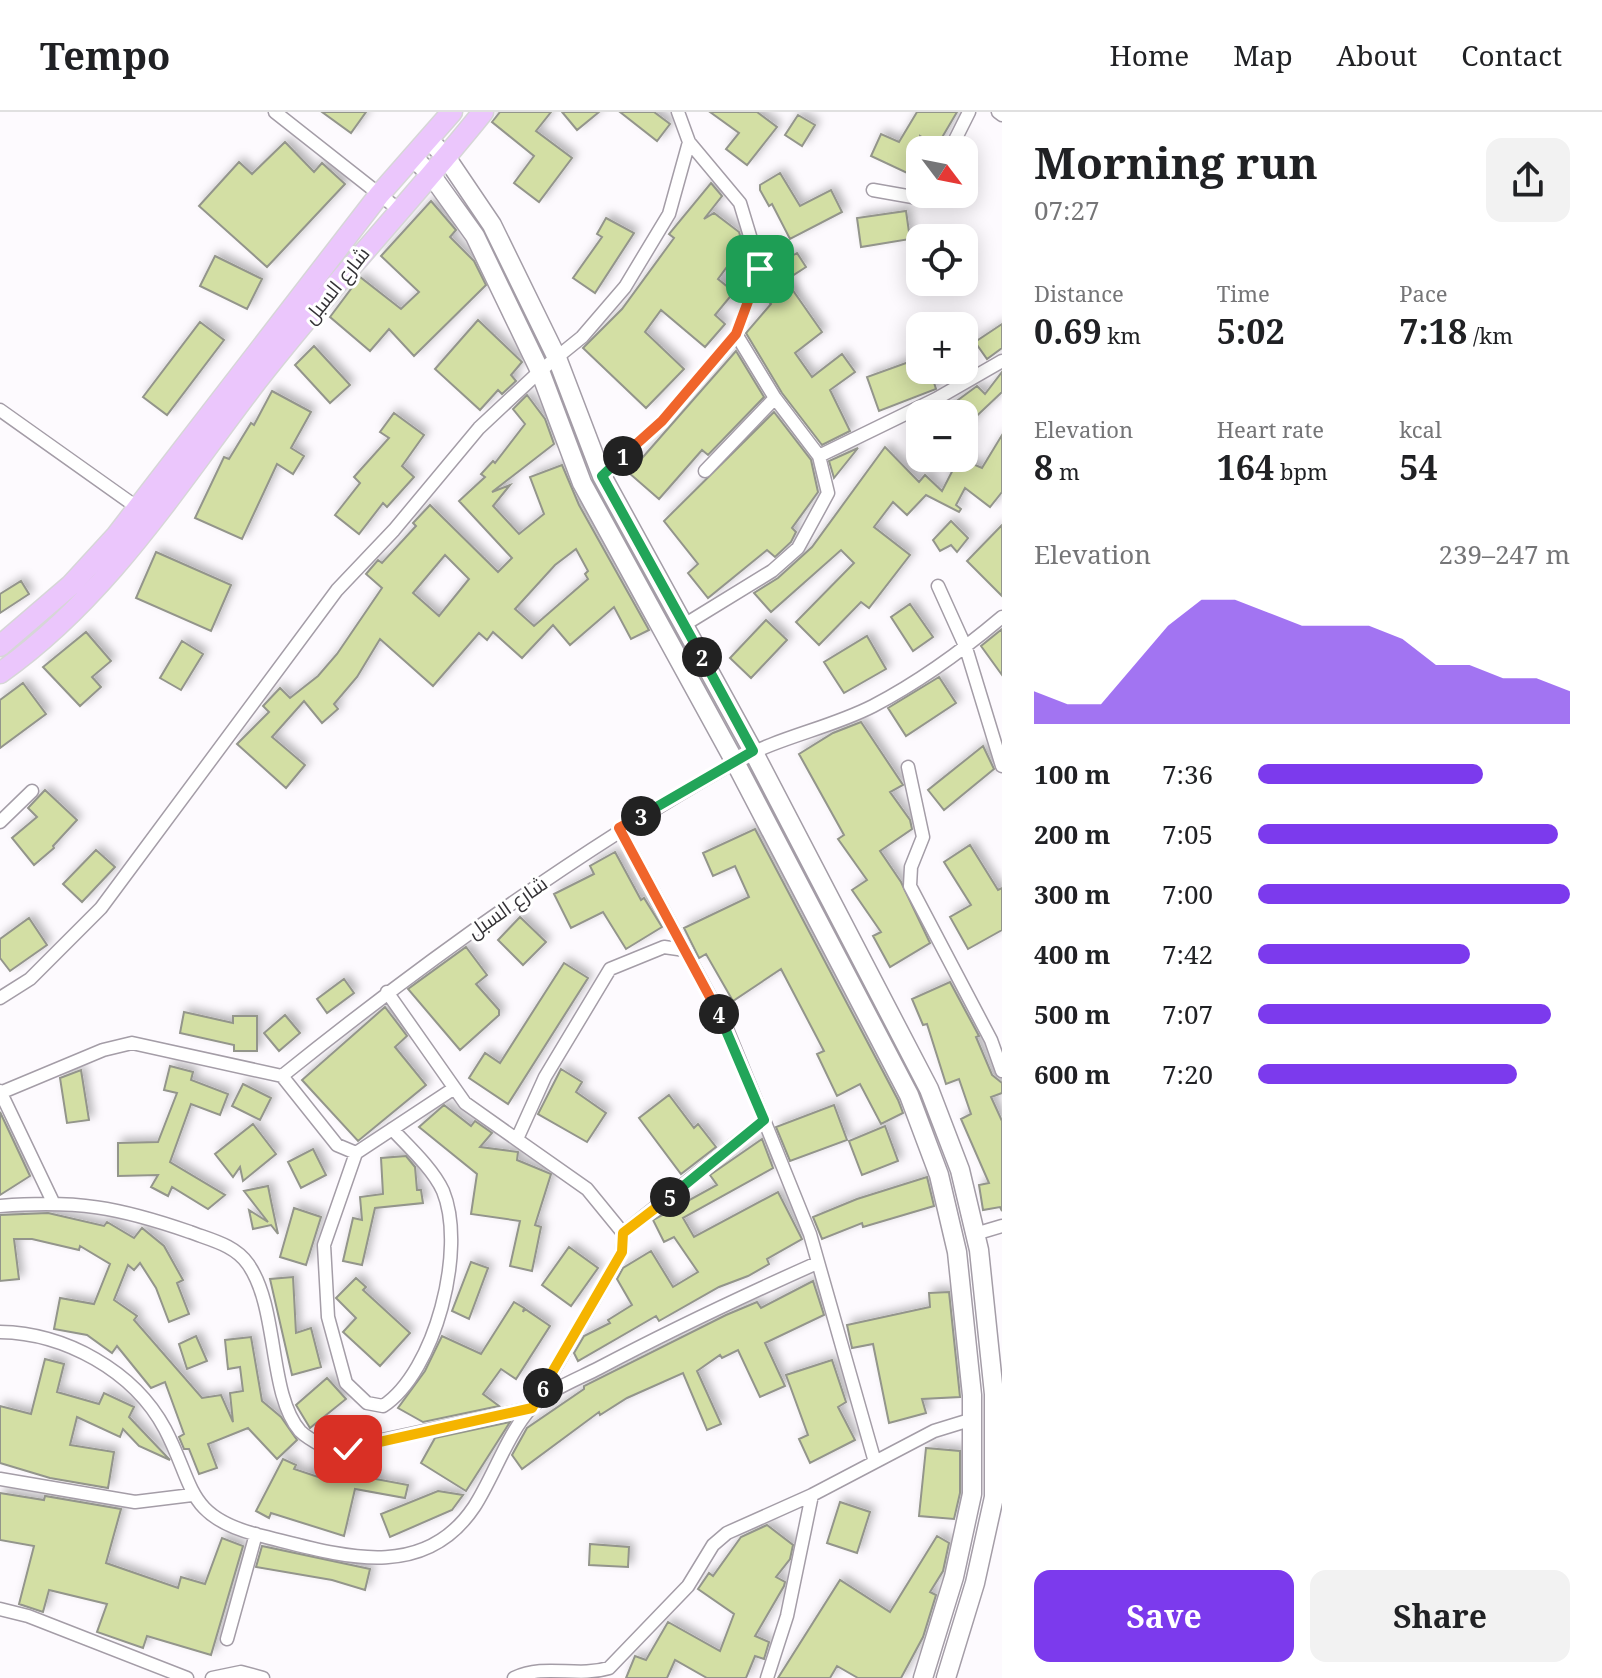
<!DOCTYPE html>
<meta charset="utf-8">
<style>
:root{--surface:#fff;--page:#f2f2f2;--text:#202124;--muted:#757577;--line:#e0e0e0;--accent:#7c3aed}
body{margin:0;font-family:"Noto Serif",Cairo,serif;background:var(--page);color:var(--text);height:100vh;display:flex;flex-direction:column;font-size:30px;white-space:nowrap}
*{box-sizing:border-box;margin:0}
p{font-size:26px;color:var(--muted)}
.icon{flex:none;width:44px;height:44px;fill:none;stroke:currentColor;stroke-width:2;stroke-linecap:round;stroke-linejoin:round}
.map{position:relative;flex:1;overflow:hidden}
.panel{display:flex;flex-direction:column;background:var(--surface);width:600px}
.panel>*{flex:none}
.needle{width:52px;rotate:122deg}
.fabs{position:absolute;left:906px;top:24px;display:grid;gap:16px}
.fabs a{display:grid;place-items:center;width:72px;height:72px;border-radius:16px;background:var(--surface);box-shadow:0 4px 20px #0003;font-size:40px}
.pin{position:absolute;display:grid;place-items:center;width:68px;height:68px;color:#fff;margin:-34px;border-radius:16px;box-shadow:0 4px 12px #0006}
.km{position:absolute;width:40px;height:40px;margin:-20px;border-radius:50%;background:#222;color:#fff;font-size:22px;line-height:40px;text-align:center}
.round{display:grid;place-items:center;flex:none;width:84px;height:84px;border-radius:16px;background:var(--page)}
.head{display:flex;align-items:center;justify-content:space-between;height:136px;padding:0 32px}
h1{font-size:44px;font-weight:700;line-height:60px}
.stats{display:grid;grid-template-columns:repeat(3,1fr);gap:12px;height:136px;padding:8px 32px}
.stats div{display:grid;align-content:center}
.stats b{font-size:34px;font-weight:700}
.stats small{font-size:22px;font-weight:400}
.stats p{font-size:22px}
.chart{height:224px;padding:16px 32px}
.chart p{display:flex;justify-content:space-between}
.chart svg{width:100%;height:144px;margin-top:8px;fill:var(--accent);opacity:.7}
.cta{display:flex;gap:16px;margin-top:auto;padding:16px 32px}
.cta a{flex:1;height:92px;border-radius:16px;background:var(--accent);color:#fff;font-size:32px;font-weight:700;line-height:92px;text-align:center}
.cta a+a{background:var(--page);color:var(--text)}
ul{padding:0 32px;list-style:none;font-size:26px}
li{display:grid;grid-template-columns:128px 96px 1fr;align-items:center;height:60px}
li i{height:20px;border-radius:10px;background:var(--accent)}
header{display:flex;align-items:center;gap:48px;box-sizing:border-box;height:112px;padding:0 40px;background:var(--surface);border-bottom:2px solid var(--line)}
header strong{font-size:38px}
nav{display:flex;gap:44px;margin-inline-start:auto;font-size:28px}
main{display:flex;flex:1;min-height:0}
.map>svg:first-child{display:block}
</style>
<header>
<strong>Tempo</strong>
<nav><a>Home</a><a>Map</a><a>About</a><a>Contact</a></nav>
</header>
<main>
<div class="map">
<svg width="1002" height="1566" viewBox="0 0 1002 1566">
<defs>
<filter id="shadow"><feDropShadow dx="4.5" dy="-4.5" stdDeviation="4" flood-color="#0004"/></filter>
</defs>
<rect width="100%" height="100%" fill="#fdfafe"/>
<path fill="#d3dfa4" stroke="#93958b" stroke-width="2" fill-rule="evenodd" filter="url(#shadow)" d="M322,0H366L351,21Z
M500,0H551L536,19L572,46L539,90L514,71L534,44L492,10Z
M562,0H599L577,18Z
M620,0H654L670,12L657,29Z
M710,0H757L777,15L747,53L726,37L739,21Z
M917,0H957L937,34L920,24V67L871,44L881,22L899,30Z
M798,3L815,13L802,34L785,23Z
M285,30L314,60L322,51L345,72L267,155L199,94L239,50L252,62Z
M780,61L800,94L831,78L842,100L790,127L772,92L769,94L760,78V73Z
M711,71L722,84L704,107L714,101L739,120L743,133L718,167L734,180L715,203L725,212L705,235L661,198L645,220L684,257L646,296L583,236L622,197L674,126L669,122Z
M431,89L456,118L450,125L474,149L486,173L414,244L389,217L370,239L330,205L360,165L401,197L419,180L381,144Z
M906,99L910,127L861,135L857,106Z
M606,106L634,121L595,181L573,166L602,125L597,122Z
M797,141L806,155L792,164L783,149Z
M215,144L262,167L247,197L200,174Z
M787,170L822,220L795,241L812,265L842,242L855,260L830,278L850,319L822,333L782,281L746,221L771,192L766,186Z
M478,208L522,250L511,263L516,269L502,282L498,278L480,298L435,257Z
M200,210L224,228L167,303L143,285Z
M1002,212V236L987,247L975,230Z
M314,234L350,273L330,291L295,253Z
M736,239L764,285L708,343L702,338L659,387L629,361Z
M920,246V258H930L936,277L879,299L867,265Z
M1002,260V280L964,316V302H939L977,274L985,282Z
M272,279L311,300L291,336L304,344L293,362L277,352L242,427L195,406L224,345L229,347L251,311L254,313Z
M527,283L545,307L554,332L492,380L510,373L493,394L519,422L544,402L530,365L562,353L579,393L649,518L631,527L614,495L570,533L553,513L522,546L493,520L487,528L479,521L433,574L380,527L357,565L334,592L338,597L322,611L304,589L272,625L305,653L286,676L237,632L269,600L263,594L280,576L290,586L318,564L337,542L382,476L366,462L378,448L382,451L416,414L413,411L430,393L498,460L512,446L459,389L485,365L481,362L493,349L495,351L525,312L513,297ZM576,437L588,459L585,462L588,467L534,514L515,497L555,453ZM445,443L469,467L439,504L413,481Z
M774,300L811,348L818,380L792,416L796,420L791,430L775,445L767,438L708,486L688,461L698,452L664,409Z
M394,301L424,323L402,354L414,365L387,395L383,391L359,422L335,403L360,371L354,365L389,326L380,320Z
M1002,323V380L990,395L965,376L956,393L961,397L959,400L926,383L907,403L893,390L874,415L910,443L869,496L861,490L819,533L796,510L854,451L841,438L771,500L754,481L778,466L812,435L885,335L919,370L925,363L942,379L959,346L982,356Z
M858,336L834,366L829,349Z
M951,409L968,426L957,440L951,433L940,439L933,428Z
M1002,413V484L967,449Z
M156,440L231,473L211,519L136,486Z
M21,469L29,482L0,501V482Z
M910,492L933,525L913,539L891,505Z
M766,508L787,528L751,566L730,546Z
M1002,517V563L981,534Z
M86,520L111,549L92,565L101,575L80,594L43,555Z
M867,524L886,557L844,581L824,550Z
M182,529L203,542L181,578L160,566Z
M939,565L956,591L906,624L888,596Z
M23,571L46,602L0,636V588Z
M861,610L903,673L890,680L910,708L912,717L880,739L901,770L930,831L890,855L873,824L881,820L852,778L867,768L838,727L844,723L799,642L833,621Z
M983,634L994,657L944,698L928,678Z
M45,678L77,708L53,734L54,736L34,753L12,726L37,705L28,696Z
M755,717L898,988L903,1001L881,1012L860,972L837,984L817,942L824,939L781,857L733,889L706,842L699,846L684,816L749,785L735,754L713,764L703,741Z
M970,733L998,778L1002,776V818L968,837L950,805L971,793L944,750Z
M96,738L115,755L82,790L63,772Z
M615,740L641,788L644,786L662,815L626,837L603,800L571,816L554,782L594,762L590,754Z
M520,805L546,830L523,853L498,828Z
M29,806L47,833L10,859L0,846V827Z
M466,835L487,863L476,872L499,898V903L460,938L408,877Z
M564,851L588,866L508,992L469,966L485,941L500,951Z
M344,867L354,881L327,901L317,887Z
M950,870L979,924L976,925L992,963L1002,971V981L991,985L1002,1009V1099L1000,1095L983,1098L979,1073L989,1071L961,1007L971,1002L959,967L946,972L927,912L923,913L912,887Z
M385,895L407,924L395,935L426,973L358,1029L302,968Z
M184,900L233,911V904H257V939H234V933L180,921Z
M285,903L300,921L279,939L264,921Z
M170,954L193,960L191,968L228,982L220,1003L191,992L170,1050L225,1083L208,1097L172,1075L168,1084L151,1075L158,1063L118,1064V1031L158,1030L177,981L164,978Z
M561,957L582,970L576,980L606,1001L587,1030L538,1002Z
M81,958L89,1008L67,1011L60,966Z
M243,972L271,986L260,1008L232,994Z
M669,983L694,1016L698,1012L716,1035L681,1062L639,1006Z
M444,993L471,1014L475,1009L492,1021L480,1035L518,1040L517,1048L551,1062L535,1113L541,1115L532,1159L510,1154L520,1109L471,1102L477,1062L419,1015Z
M834,993L847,1028L790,1049L776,1015Z
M0,1000L30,1064L0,1083Z
M253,1012L276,1042L243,1069L240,1055L233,1065L215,1042Z
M885,1014L898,1049L862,1063L849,1029Z
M762,1027L773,1056L683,1106L694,1125L778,1080L802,1127L767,1147L769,1152L748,1164L719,1175L659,1209L656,1204L578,1249L574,1241L584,1224L610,1211L608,1208L632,1193L617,1167L623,1156L651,1139L673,1175L698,1160L674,1125L664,1130L653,1108L717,1073L710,1063Z
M313,1037L326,1063L301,1076L288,1050Z
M406,1044L415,1055L417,1078H421L423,1091L375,1096L362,1153L343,1149L353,1106L362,1108L360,1085L383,1082L381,1046Z
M927,1065L934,1094L863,1115L862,1111L822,1127L813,1105L857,1087Z
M268,1074L271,1089L278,1122L271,1113L253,1117L249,1098L268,1110L244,1079Z
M294,1096L321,1105L306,1153L280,1145Z
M48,1101L104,1114L107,1110L134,1126L142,1116L164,1134L183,1168L177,1171L189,1202L169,1210L156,1176L140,1151L134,1158L128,1153L114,1188L137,1204L134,1208L202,1286L221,1283L233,1310L230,1281L243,1279L240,1255L228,1257L225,1228L251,1225L262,1289L281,1305L297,1328L277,1347L248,1316L208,1332L217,1356L199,1362L189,1337H184L179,1325L184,1322L165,1270L151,1276L117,1234L112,1241L87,1223L54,1217L60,1186L94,1192L110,1152L80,1134L79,1138L32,1127H14L19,1167L0,1169V1103Z
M569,1135L598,1156L571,1194L542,1173Z
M471,1150L488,1156L469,1207L452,1199Z
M293,1165L296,1221L311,1216L321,1255L292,1263L270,1167Z
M356,1166L366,1175L363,1178L410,1221L380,1254L343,1220L356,1206L336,1186Z
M813,1169L824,1203L765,1231L785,1274L760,1285L738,1238L722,1246L720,1243L697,1259L721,1312L707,1318L683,1261L627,1286L600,1303L599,1300L522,1357L512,1343L527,1316L584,1277V1274L726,1203L757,1190L761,1196Z
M949,1180L960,1285L922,1287L926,1301L889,1311L873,1232L852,1236L847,1213L930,1195L929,1181Z
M514,1190L524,1196L523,1200L525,1197L550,1214L516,1267L501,1257L483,1282L499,1294L423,1310L398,1296L425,1259L442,1224L481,1242Z
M196,1224L207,1249L187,1257L179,1232Z
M45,1247L64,1252L57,1280L99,1292L104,1281L134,1295L129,1305L170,1348L139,1334L123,1317L120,1325L77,1305L70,1333L114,1340L108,1376L50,1366L0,1351V1294L31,1302Z
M832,1248L846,1290L838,1295L855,1328L810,1351L799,1327L808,1323L786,1263Z
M327,1266L346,1287L310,1316L296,1293Z
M510,1310L466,1379L421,1351L435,1326Z
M926,1336L960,1339V1381L954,1407L919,1404Z
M343,1346L357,1348L354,1363L408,1373L405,1386L355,1377L344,1424L271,1401L269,1406L256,1399L283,1347L296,1353L294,1357L327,1368L331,1348Z
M438,1379L463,1383L452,1398L390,1425L381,1402Z
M0,1381L44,1388L45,1384L121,1397L106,1451L178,1476L181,1465L205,1472L222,1426L243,1434L211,1543L147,1524L143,1536L97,1520L107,1492L49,1478L43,1500L19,1492L34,1434L0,1428Z
M840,1390L870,1400L857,1441L827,1431Z
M767,1413L793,1433L790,1447L776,1465L785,1470L784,1474L755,1524L769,1530L764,1547L755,1544L746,1566H707L675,1548L667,1566H626L635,1544L646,1548L668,1510L720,1539L734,1502L698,1477L709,1461L713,1464L741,1425Z
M937,1424L949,1431L943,1459L930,1480L936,1483L923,1525L901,1566H858L837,1554L830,1566H778L840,1468L890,1500Z
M590,1432L629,1435L628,1455L589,1453Z
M262,1434L370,1457L365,1478L332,1468L256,1455Z"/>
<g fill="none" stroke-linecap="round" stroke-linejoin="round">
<defs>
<path id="street" d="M275,0L398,97
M998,0L1002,3
M950,38L969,0
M873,78L924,87L931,82
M0,298L138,396
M819,344L936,287L1002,249
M705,359L775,286
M602,364L662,309L736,222L760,157L740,91L689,30
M938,474L966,536L1002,654
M684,513L772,459L798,436L828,381L819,344L775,286L736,222
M908,655L923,725L911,755L910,774L991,928L1002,959
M0,710L32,679
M619,716L725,912L764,1008
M0,886L30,867L101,796L337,478L394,418L479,316L540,259L582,225L625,175L669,102L689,30L678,0
M282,964L337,1033L356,1041L453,977
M0,979L53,1090
M0,981L103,938L132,931L282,964C425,849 574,742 733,651C777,625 828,617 873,594C919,570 963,538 1002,505
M517,1027L545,965L610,857L664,835L685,838
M356,1041L324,1133L328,1205L346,1271L367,1291L383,1294C435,1260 467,1137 443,1079C433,1057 409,1035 392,1017
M0,1094C77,1088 118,1095 190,1120C211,1128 235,1133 248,1152C279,1196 268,1282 300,1319C308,1327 321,1333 331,1339L532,1296L622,1140L623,1121L587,1077L465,991L387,880
M623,1121L764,1008L810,1122L875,1350
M975,1122L1002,1114
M0,1220C65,1221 134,1259 165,1317C195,1374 185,1404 258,1423C333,1441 421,1474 474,1395C493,1366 508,1321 531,1296C548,1278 578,1267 599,1256C671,1218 743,1184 817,1151
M0,1367L135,1390L192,1383
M0,1497L28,1504L187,1566
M227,1527L256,1422
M212,1566L241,1560L263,1566
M514,1566C546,1551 576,1566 609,1556L688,1474L713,1433L727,1421L812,1383L934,1319L973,1307
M767,1566L787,1504L812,1383"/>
<path id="secondary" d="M429,28L446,45L492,113L557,246L602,364L753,639L929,977L960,1058L979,1138L994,1282V1385L975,1471L946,1566
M413,45L432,64L475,124L540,259L582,371L735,650L909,983L939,1063L957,1140L972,1283V1382L954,1465L923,1566"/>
<path id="primary" d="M0,534L71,473L116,424L379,83L452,0
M0,561C108,485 177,373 256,270C328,177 409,92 483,0"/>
</defs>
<use href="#street" stroke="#a49da7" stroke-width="15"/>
<use href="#secondary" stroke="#a49da7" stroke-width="21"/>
<use href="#primary" stroke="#d6d6d7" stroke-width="23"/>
<use href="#street" stroke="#fff" stroke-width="12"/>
<use href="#secondary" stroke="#fff" stroke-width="18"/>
<use href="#primary" stroke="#ebc6fc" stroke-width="20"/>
</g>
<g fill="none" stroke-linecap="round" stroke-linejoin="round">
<defs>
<path id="split-1" d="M623,344L662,309L736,222L760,157"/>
<path id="split-2" d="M623,344L602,364L702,545"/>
<path id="split-3" d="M641,704L753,639L702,545"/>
<path id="split-4" d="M641,704L619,716L719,902"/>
<path id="split-5" d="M670,1085L764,1008L719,902"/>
<path id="split-6" d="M543,1276L622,1140L623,1121L670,1085"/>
<path id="split-7" d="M348,1337L532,1296L543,1276"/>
</defs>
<use href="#split-1" stroke="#fff" stroke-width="16"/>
<use href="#split-2" stroke="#fff" stroke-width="16"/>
<use href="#split-3" stroke="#fff" stroke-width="16"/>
<use href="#split-4" stroke="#fff" stroke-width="16"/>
<use href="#split-5" stroke="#fff" stroke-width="16"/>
<use href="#split-6" stroke="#fff" stroke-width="16"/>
<use href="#split-7" stroke="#fff" stroke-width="16"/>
<use href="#split-1" stroke="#f0652b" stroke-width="10"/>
<use href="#split-2" stroke="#22a559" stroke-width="10"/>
<use href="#split-3" stroke="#22a559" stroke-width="10"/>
<use href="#split-4" stroke="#f0652b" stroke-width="10"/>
<use href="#split-5" stroke="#22a559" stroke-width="10"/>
<use href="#split-6" stroke="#f5b400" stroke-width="10"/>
<use href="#split-7" stroke="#f5b400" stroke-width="10"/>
</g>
<g text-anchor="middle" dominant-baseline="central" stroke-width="6" stroke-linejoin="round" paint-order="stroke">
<g font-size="20" fill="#343236" stroke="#fff">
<text transform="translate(336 173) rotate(-51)">شارع السبل</text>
<text transform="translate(507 795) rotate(-35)">شارع السبل</text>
</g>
</g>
</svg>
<div class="fabs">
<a><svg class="needle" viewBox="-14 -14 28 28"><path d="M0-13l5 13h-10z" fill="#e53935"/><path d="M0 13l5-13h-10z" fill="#757577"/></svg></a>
<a><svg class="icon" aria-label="locate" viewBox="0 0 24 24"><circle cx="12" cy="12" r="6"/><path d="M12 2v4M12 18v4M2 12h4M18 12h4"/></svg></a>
<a>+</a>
<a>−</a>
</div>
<div class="pin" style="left:760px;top:157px;background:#1e9e55"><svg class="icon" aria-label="arrive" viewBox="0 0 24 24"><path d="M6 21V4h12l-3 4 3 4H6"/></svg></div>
<div class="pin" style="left:348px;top:1337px;background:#d93025"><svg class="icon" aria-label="check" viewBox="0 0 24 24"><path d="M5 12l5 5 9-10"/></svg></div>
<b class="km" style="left:623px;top:344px">1</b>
<b class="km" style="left:702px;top:545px">2</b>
<b class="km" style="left:641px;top:704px">3</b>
<b class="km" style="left:719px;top:902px">4</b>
<b class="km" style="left:670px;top:1085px">5</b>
<b class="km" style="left:543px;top:1276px">6</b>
</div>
<section class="panel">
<div class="head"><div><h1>Morning run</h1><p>07:27</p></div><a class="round"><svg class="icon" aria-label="share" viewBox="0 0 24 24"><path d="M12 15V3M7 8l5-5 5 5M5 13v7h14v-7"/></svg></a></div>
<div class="stats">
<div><p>Distance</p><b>0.69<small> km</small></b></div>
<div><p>Time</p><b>5:02</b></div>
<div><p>Pace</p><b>7:18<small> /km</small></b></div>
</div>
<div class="stats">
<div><p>Elevation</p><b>8<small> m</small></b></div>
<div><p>Heart rate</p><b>164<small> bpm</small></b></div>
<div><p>kcal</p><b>54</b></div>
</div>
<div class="chart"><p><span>Elevation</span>239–247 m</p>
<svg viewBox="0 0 160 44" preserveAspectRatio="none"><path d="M0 44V34L10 38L20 38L30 26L40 14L50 6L60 6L70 10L80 14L90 14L100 14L110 18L120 26L130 26L140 30L150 30L160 34V44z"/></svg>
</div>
<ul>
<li><b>100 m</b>7:36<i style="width:72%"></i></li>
<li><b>200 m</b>7:05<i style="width:96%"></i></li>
<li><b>300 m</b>7:00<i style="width:100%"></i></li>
<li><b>400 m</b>7:42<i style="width:68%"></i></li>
<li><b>500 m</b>7:07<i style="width:94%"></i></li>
<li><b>600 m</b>7:20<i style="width:83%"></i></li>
</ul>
<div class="cta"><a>Save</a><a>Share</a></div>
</section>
</main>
